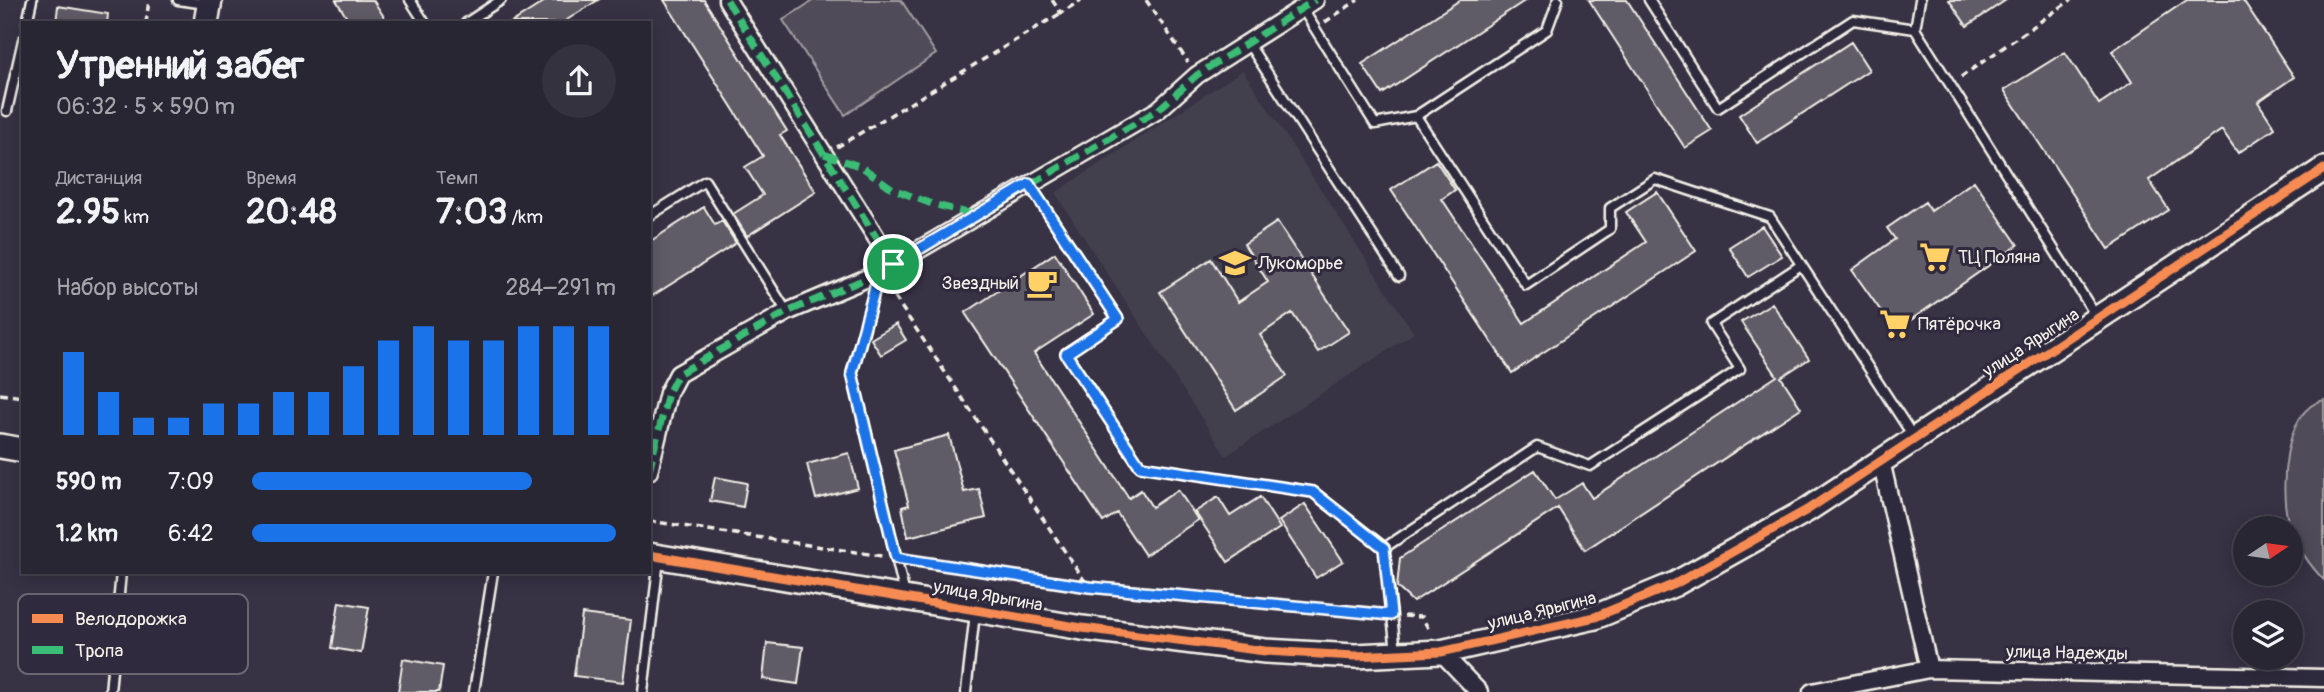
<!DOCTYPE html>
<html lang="ru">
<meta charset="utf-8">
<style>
:root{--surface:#292633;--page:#35323f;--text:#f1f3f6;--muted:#a5a5ac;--line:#45434e;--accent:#1a73e8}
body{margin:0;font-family:Pangolin,sans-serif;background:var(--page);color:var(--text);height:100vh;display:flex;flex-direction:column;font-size:26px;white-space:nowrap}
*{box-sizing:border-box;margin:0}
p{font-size:23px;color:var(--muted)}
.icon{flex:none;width:38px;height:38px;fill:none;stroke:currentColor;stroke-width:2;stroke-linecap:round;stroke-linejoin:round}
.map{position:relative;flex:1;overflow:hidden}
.side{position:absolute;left:21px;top:21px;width:630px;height:553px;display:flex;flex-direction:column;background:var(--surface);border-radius:0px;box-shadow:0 4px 18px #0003,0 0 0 2px var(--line)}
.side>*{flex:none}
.needle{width:46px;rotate:77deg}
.controls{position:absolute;left:2233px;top:516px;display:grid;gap:14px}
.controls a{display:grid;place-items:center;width:70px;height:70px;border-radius:50%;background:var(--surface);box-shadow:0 4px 18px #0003,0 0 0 2px var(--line);font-size:35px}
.pin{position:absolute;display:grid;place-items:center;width:60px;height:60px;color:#fff;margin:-30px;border:4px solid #fff;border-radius:50%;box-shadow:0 2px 7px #0007}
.round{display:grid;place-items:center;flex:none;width:74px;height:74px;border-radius:37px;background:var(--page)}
.summary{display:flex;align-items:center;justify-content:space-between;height:119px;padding:0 35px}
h1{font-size:38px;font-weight:800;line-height:52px}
.figures{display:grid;grid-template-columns:repeat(3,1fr);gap:10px;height:119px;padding:7px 35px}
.figures div{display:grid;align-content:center}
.figures b{font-size:35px;font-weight:800}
.figures small{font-size:19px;font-weight:400}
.figures p{font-size:19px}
.chart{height:196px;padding:14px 35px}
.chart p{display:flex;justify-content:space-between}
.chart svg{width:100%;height:126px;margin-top:7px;stroke:var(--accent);stroke-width:6}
ul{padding:0 35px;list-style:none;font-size:23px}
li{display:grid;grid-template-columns:112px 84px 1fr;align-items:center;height:52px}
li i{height:18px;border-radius:9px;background:var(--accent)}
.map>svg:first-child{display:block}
</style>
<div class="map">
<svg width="2324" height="692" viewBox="0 0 2324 692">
<rect width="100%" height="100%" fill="#373244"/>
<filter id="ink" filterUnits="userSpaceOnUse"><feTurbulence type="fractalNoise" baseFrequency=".0143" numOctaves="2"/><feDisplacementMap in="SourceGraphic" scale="14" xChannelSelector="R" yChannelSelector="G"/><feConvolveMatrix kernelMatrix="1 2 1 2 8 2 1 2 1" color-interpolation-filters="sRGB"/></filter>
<g filter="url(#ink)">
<path fill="#433f4e" d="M1243,70L1414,333L1226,456L1055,193Z"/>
<path fill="#504b59" stroke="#a29ea0" stroke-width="2" d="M814,0H901L936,54L845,115L783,20Z
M2324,400V580C2310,566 2295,544 2289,525C2279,492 2283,408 2324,400Z"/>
<path fill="#5f5c67" stroke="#f4f1e8" stroke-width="2" d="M336,0H373L388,23H350Z
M547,0H598L562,23H511Z
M664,0H704L787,131L780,135L816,192L747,236L733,214L763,195L745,167L763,156Z
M1460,0H1526L1382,94L1362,64Z
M1589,0H1627L1712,131L1685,148Z
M1949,0H2006L1967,26Z
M2187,0H2243L2294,77L2258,102L2275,128L2238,153L2222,130L2149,180L2169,210L2109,249L2004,90L2065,52L2099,104L2132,82L2112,51Z
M58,6L108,14L107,23H56Z
M1851,42L1869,70L1757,143L1739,115Z
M1436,161L1455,190L1442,199L1524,323L1646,242L1626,212L1657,192L1696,251L1512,373L1391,190Z
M1974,181L2018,245L1895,331L1852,270L1895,239L1887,228L1925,202L1931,211Z
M704,207L715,225L722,221L736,243L649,298V242Z
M1277,222L1349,332L1318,352L1292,313L1260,335L1287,376L1236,410L1160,292L1211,259L1238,302L1268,282L1244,244Z
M1762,226L1782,256L1748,277L1729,247Z
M1055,253L1094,314L1034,353L1129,498L1141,490L1152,507L1178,490L1198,520L1145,555L1117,513L1103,522L965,313Z
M1772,303L1809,359L1781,377L1801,408L1585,550L1558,508L1413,602L1397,587L1400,558L1535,470L1555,500L1582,483L1592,498L1777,376L1741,322Z
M896,324L906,340L881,355L871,339Z
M949,435L964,492L979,489L986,518L908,537L902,507L909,505L894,450Z
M849,453L858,488L816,499L807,464Z
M715,477L747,483L743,507L710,501Z
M1218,497L1230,516L1260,497L1280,528L1228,562L1195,512Z
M1305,504L1343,561L1316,578L1279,521Z
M339,602L369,607L361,653L332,648Z
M582,614L631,620L623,682L574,676Z
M767,643L803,647L798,684L763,679Z
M403,659L443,666L439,692H398Z"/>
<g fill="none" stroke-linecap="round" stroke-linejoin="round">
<defs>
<path id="lane" d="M178,0L206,4
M410,0L425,23
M1649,0L1718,108L1853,20L1915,29
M1920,0L1915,29L2096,316
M1302,8L1375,124L1416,116L1547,30L1558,0
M27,23L32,0
M466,23L501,0
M1248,43L1399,276
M7,111L23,40
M1416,116L1526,285L1610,229V208L1655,179L1770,217L1913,436
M1029,184L1118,319L1066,353L1140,466L1313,492L1384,548
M649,216L705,181L787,312
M879,275L852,373L905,595
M1396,651L1384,548L1537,447L1590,466L1740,369L1711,324L1801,265
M110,692L121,572
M474,692L493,572
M643,692L659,559
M966,692L975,613"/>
<path id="street" d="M727,0L893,264
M1881,461L1929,669
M649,471L668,393L678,374L787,312L879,273L1158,110L1197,75L1315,0
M1441,652L1479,692
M1812,692L1929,669L2324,678"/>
<path id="secondary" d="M206,23L210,0
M0,446L23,450
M649,555L1082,628L1265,651L1355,656L1441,652L1595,617L1675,584L1807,510L2324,169"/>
</defs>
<use href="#lane" stroke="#f4f1e8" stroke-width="13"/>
<use href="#street" stroke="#f4f1e8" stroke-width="21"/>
<use href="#secondary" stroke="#f4f1e8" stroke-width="28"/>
<path stroke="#f4f1e8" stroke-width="3.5" stroke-dasharray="7 5" stroke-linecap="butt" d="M1052,0L1061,13L1081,0
M1146,0L1188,62
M1325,22L1358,0
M146,23L149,0
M1961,77L2071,0
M837,147L1061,13
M888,287L1088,586
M0,394L23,397
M649,521L882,556
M910,561L1089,587L1379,613
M1404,616L1422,617L1430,632"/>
<use href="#lane" stroke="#2f2a3d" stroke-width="8"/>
<use href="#street" stroke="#2f2a3d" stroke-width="16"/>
<use href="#secondary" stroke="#2f2a3d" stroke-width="23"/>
<path stroke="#3abd76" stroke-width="7" stroke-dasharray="14 7" stroke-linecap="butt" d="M727,0L893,264
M824,154L862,167L893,189L932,204L976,215
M649,471L668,393L678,374L787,312L879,273L1158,110L1197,75L1315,0"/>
<defs>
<path id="cycleway" d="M649,555L1082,628L1265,651L1355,656L1441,652L1595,617L1675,584L1807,510L2324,169"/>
</defs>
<use href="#cycleway" stroke="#2f2a3d" stroke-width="13"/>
<use href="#cycleway" stroke="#f68b52" stroke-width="9"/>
</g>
</g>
<g fill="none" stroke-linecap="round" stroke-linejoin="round" filter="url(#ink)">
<defs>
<path id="route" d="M1029,184L1118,319L1066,354L1140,466L1313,492L1384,548L1391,615L1089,587L896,558L852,373L879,273Z"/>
</defs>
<use href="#route" stroke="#fff" stroke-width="14"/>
<use href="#route" stroke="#1a73e8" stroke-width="9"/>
</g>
<defs>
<symbol id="supermarket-bare" viewBox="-9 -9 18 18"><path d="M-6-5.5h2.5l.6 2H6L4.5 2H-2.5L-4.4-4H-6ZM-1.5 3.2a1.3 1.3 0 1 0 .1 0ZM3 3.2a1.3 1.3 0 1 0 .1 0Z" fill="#ffd166" stroke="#2f2a3d" stroke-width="2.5" paint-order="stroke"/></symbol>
<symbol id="school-bare" viewBox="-9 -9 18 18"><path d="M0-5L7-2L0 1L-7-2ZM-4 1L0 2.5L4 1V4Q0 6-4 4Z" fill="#ffd166" stroke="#2f2a3d" stroke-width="2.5" paint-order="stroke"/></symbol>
<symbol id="cafe-bare" viewBox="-9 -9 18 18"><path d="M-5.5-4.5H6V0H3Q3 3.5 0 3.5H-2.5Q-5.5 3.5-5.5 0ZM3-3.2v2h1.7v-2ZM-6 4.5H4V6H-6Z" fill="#ffd166" stroke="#2f2a3d" stroke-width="2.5" paint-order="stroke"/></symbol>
</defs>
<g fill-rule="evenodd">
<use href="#supermarket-bare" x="1913" y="235" width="44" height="44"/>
<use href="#school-bare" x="1213" y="241" width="44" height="44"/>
<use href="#cafe-bare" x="1020" y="261" width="44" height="44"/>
<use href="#supermarket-bare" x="1873" y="302" width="44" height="44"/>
</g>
<g text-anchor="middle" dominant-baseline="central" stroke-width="6" stroke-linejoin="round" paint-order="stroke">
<g font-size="18" fill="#f4f1e8" stroke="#2f2a3d" text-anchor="start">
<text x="1958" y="257">ТЦ Поляна</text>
<text x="1258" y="263">Лукоморье</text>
<text x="1019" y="283" text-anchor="end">Звездный</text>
<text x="1918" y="324">Пятёрочка</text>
</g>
<g font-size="18" fill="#f4f1e8" stroke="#2f2a3d">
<text transform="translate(2031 343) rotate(-33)">улица Ярыгина</text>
<text transform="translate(988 596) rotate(10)">улица Ярыгина</text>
<text transform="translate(1542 611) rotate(-14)">улица Ярыгина</text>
<text transform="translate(2067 653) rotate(1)">улица Надежды</text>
</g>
</g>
<rect x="18" y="594" width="230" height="80" rx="10" fill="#2f2a3d" stroke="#6a6670" stroke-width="2"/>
<rect x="32" y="614" width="31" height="9" fill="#f68b52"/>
<rect x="32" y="646" width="31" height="8" fill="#3abd76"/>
<g font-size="19" fill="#f4f1e8">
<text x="75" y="625">Велодорожка</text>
<text x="75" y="657">Тропа</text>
</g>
</svg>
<div class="controls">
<a><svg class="needle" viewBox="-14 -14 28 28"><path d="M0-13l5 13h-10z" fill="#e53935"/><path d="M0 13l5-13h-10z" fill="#a5a5ac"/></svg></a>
<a><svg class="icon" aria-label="layers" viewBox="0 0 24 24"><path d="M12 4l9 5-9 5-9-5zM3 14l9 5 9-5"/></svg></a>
</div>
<div class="pin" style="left:893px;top:264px;background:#1e9e55"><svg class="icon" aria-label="arrive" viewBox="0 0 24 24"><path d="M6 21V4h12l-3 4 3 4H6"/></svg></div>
<section class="side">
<div class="summary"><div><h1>Утренний забег</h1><p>06:32 · 5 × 590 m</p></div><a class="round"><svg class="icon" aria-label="share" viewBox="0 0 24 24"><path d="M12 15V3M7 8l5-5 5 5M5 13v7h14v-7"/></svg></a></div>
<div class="figures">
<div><p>Дистанция</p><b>2.95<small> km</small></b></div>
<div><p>Время</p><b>20:48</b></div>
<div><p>Темп</p><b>7:03<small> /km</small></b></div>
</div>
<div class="chart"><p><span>Набор высоты</span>284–291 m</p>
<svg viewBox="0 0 160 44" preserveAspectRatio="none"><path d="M5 44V15M15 44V29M25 44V38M35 44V38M45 44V33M55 44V33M65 44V29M75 44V29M85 44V20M95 44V11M105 44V6M115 44V11M125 44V11M135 44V6M145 44V6M155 44V6"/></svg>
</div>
<ul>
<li><b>590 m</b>7:09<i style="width:77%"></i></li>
<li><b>1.2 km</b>6:42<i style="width:100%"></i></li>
</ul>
</section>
</div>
